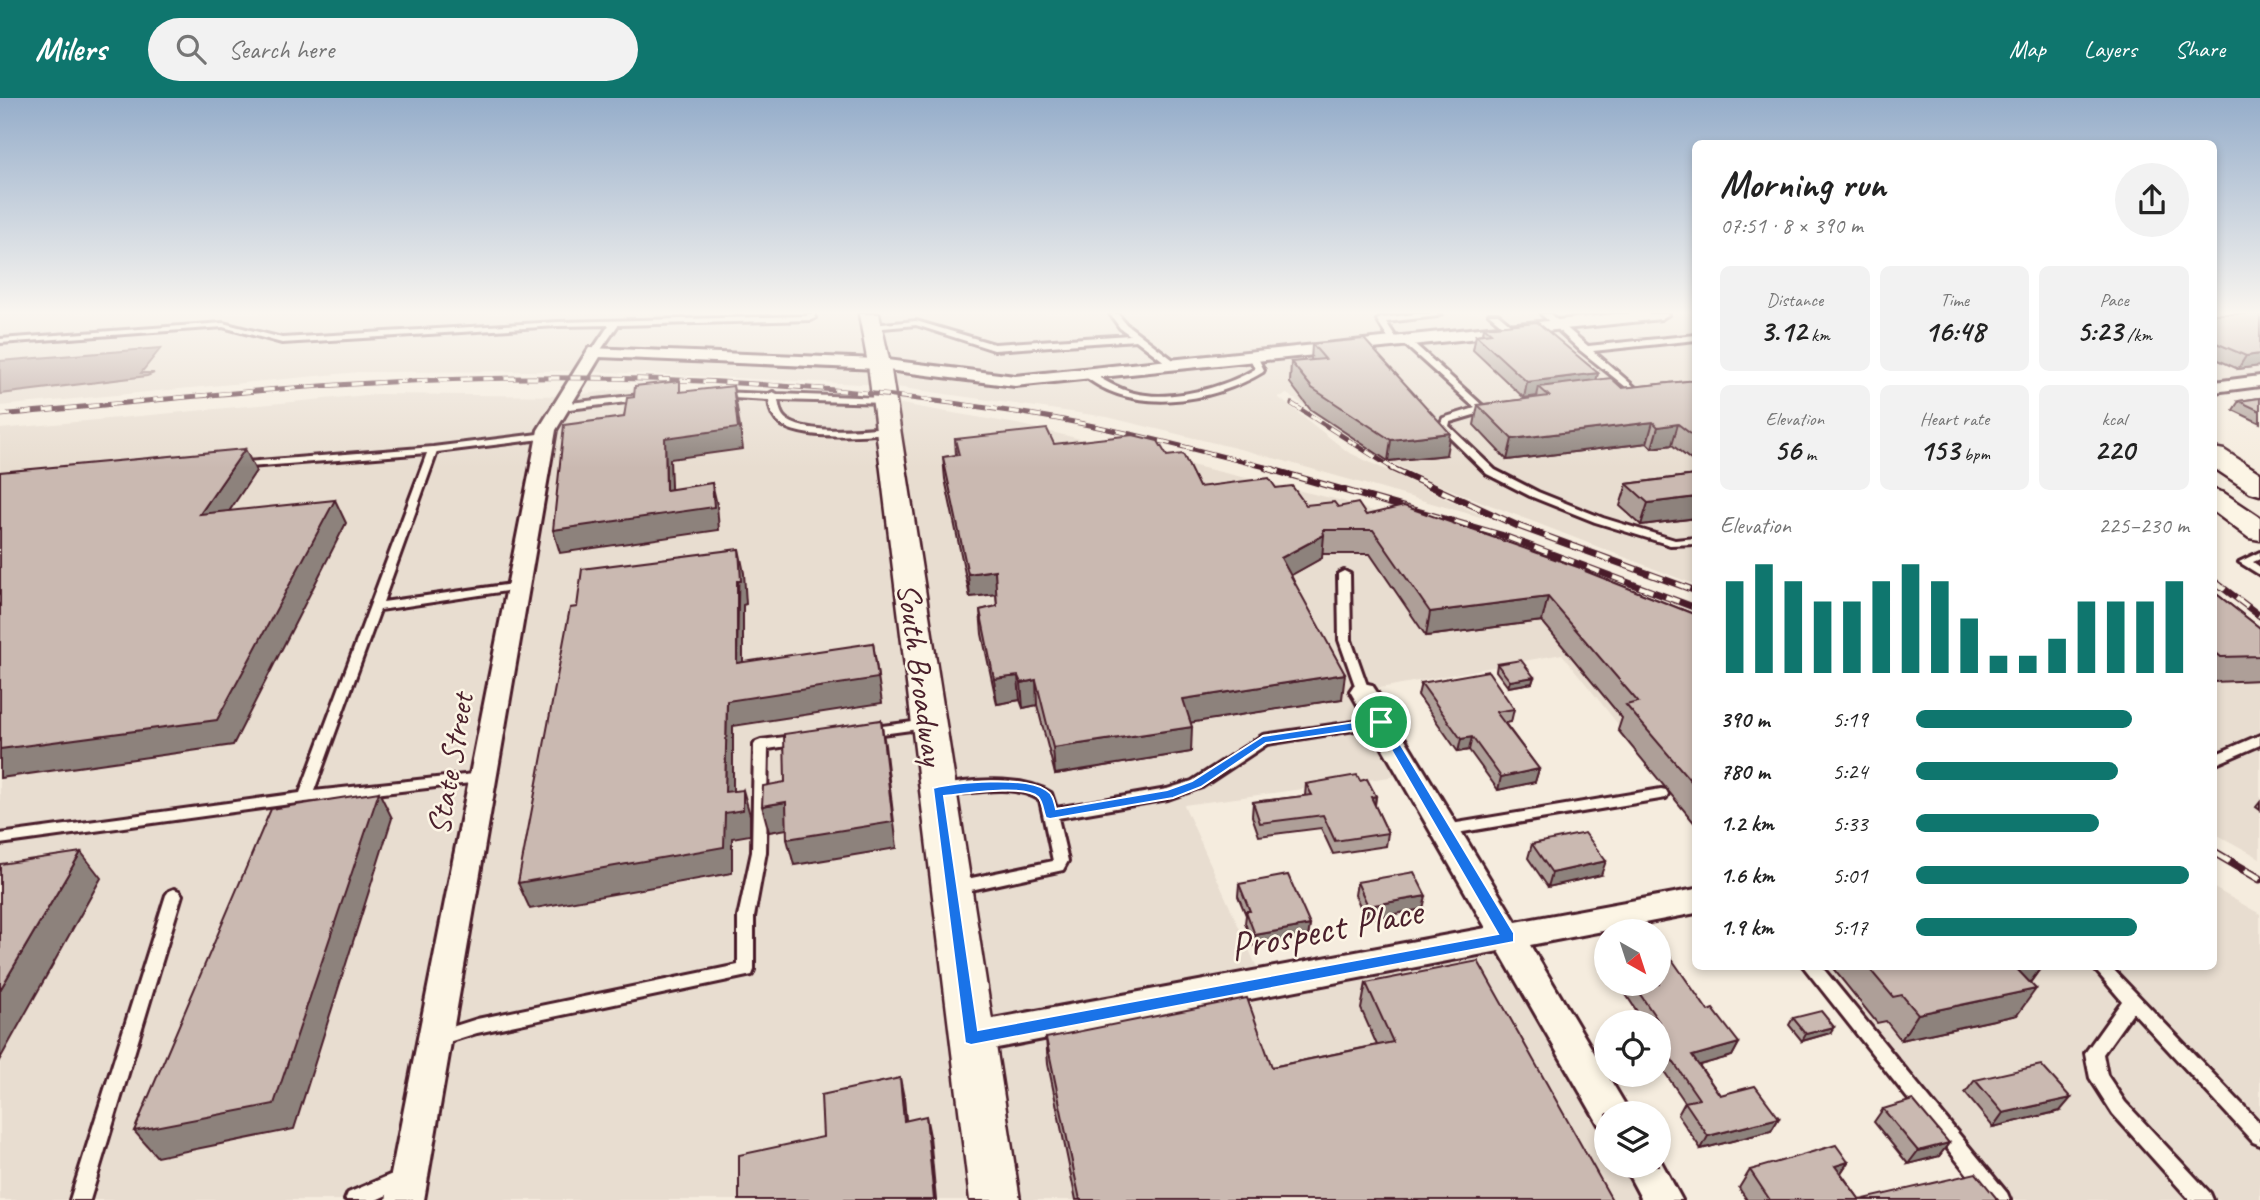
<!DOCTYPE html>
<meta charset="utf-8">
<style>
:root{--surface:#fff;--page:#f2f2f2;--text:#222;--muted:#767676;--accent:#0f766e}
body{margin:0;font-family:Caveat,sans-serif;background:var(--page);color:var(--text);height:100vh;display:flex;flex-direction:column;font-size:26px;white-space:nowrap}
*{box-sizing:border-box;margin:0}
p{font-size:23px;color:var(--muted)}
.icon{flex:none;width:38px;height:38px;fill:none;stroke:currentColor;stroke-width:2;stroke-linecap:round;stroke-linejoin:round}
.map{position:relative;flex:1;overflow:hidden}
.panel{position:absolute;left:1692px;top:42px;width:525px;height:830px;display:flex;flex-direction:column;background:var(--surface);border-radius:10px;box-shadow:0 4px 10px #0003}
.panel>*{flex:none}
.needle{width:46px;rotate:141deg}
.controls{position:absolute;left:1594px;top:821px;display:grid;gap:14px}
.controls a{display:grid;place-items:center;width:77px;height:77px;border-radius:50%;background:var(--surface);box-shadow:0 4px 10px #0003;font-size:35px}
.pin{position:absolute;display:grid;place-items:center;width:60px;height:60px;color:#fff;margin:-30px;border:4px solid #fff;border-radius:50%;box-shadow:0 2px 7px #0007}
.round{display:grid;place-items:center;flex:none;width:74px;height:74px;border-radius:37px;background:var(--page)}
.head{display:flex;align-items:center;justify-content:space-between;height:119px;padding:0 28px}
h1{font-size:38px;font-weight:600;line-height:52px}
.stats{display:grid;grid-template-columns:repeat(3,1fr);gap:10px;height:119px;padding:7px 28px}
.stats div{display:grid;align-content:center;border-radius:10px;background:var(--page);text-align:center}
.stats b{font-size:30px;font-weight:600}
.stats small{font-size:19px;font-weight:400}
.stats p{font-size:19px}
.chart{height:196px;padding:14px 28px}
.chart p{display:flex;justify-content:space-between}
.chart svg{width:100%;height:126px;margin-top:7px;stroke:var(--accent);stroke-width:6}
ul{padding:0 28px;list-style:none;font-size:23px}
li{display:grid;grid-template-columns:112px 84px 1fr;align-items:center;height:52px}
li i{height:18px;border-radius:9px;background:var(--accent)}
header{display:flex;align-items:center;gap:42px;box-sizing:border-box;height:98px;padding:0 35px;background:var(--accent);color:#fff}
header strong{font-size:33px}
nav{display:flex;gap:38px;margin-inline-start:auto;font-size:24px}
.search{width:490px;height:63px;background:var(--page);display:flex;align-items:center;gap:18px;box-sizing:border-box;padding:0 24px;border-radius:38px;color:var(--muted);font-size:26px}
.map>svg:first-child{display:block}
</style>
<header>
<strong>Milers</strong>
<div class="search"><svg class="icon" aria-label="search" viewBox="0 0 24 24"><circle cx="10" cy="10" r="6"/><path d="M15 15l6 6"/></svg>Search here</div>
<nav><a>Map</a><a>Layers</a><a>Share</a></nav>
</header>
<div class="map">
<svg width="2260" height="1102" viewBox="0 0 2260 1102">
<rect width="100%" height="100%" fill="#f5ecde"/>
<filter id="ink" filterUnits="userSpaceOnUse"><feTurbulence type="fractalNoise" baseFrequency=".0143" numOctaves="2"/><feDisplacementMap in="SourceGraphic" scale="14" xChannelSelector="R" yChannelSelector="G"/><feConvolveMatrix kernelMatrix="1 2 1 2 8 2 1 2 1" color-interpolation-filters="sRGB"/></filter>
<g filter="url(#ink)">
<path fill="#e8ddd0" d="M0,216H1696V487L1426,382L1378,357L1287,296L1278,299L1348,354L1491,422L1252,354L1107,319L882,287L583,273L358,274L0,308V296L147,278L140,276L160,250L0,263Z
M2214,229L2260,249V283L2214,289Z
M624,291L884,303L1017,326L1343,403L1528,466L1696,724L1562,556L1364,593L1412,676L1184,707L1264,885L1508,840L1606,1015V1068H1643L1663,1102H0V331L378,296L568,298Z
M2214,505L2260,541V760L2214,735Z
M2214,790L2260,816V1102H1912L1984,1083L1811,868H2214Z"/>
<path fill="#b8a39e" stroke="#8c6e70" stroke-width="2" d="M161,250L141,275H154L147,278L0,296V263Z"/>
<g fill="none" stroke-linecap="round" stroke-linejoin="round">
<defs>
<path id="service" d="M807,216H815V220L811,222L618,227L598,256L595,257L591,254L609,227L557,228L282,245L223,229L0,245V241L223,225L282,240L557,224L807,218Z
M1110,216H1118L1126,226L1176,264V268H1170L1136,242L994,252L916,227L871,231L867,229L871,227L916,223L994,246L1130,237L1120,230Z
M1415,216H1441L1437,218L1386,224L1399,244L1395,247L1392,246L1377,222L1381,220Z
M1489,216H1498L1516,231L1509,233Z
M1541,216H1550L1588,248L1696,237V242L1593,253L1637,291L1620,296L1616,293L1617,291L1626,289L1581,253Z
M1402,240H1408L1483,308L1494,307V311L1450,324L1449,328L1495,372L1538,394L1603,420L1675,442L1696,440V446L1670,447L1595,424L1530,398L1487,376L1439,329L1443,320L1475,310L1402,244Z
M1253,255L1257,258L1264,272L1263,274C1212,305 1131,318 1082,276L1089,274C1103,282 1118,291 1134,295C1170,304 1224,290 1255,271L1249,258Z
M718,294L769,296L773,294L777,296L884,300L887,301V305L778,302C779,307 780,314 783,318C798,338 865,331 888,329L893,332L888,335C861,337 795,344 776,322C771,316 770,309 769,302L715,299V295Z
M640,297L645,300L643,302L561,312L556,309L561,306Z
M546,335L551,338L549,340L437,354L383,504L519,485L525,488L519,491L380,512L314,693L483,675L488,677L490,680L488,683L305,704L0,746V736L300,695L427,355L237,370L233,369V365L433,349Z
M2260,454V461L2253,464L2260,469V477L2239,464Z
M1344,473L1350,476L1351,542L1369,593L1363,597L1357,593L1339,542L1338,476Z
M1381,620L1386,621L1388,624L1386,627L1267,646L1202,689L1168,701L1058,720L1068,763L1063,772L957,795L952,793L949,789L952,785L957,783L1053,763L1040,702C1011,684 972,695 941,698L936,697L934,693L936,689C968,681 1022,677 1051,695L1056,710L1167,691L1192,683L1263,637Z
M928,622L933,623L935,626L933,629L867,638L862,637L860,634L862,631L867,630Z
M801,637L806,639L808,642L806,645L768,651L766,754L754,819V872L752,877L477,935L439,947L433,945L430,940L433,935L477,921L738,867V819L752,754L754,647L756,644L761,642Z
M2260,637V647L2214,667V657Z
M1661,691L1666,692L1668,696L1666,700L1445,737L1440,736L1438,732L1440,728L1445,727Z
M174,791L179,793L182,797L90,1102H70L166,797L169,793Z
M1803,868H1821L2007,1095L2010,1102H1988Z
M2092,868H2110L2260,1025V1047L2253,1044L2133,914L2103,956L2107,977L2125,1004L2210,1095L2213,1102H2190L2113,1016L2090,980L2085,955L2122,903Z
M404,1071L411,1074L413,1080L411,1086L376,1102H345L348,1095Z"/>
<path id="minor" d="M1615,216H1669L1661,221L1015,288L879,271L600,259L556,332L424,1102H386L538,332L589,250L879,261L1015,278Z
M2260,278V288L2214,294V284Z
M1363,585L1372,587L1376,593L1516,824L1696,791V815L1530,847L1630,1015H1606V1029L1599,1027L1499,853L971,955L959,951L954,940L959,929L971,925L1486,830L1350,593L1354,587Z
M1659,1060L1682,1102H1642L1624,1068H1659Z"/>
<path id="tertiary" d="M859,216H879L890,266L1020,1102H970L868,266Z"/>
<path id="secondary" d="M2214,350L2224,352L2260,375V397L2250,394L2214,370Z
M2214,392L2224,395L2260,419V442L2249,440L2214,414Z"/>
</defs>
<use href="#service" stroke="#4a1f2b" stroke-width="6"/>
<use href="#minor" stroke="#4a1f2b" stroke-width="6"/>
<use href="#tertiary" stroke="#4a1f2b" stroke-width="5"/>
<use href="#secondary" stroke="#4a1f2b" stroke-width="5"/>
<use href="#service" fill="#fcf5e5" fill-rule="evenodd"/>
<use href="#minor" fill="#fcf5e5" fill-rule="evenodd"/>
<use href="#tertiary" fill="#fcf5e5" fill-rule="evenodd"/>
<use href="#secondary" fill="#fcf5e5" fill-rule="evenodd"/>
<defs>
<path id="rail-far2" d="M1292,306L1394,371
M0,317C145,303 291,287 437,282C636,275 837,285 1035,317C1115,330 1195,352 1274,371"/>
<path id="rail-far1" d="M1266,370L1501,437L1696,510
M1391,370L1518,428L1696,493
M2214,483L2260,518"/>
<path id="rail" d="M2214,754L2260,781"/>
</defs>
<use href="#rail-far2" stroke="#4a1f2b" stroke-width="5"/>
<use href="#rail-far1" stroke="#4a1f2b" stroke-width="7"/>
<use href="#rail" stroke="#4a1f2b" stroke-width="9"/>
<use href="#rail-far2" stroke="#fcf5e5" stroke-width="3.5" stroke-dasharray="11" stroke-linecap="butt"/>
<use href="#rail-far1" stroke="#fcf5e5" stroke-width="4.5" stroke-dasharray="14" stroke-linecap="butt"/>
<use href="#rail" stroke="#fcf5e5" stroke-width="6" stroke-dasharray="18" stroke-linecap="butt"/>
</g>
<path fill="#ae9f98" stroke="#4a1f2b" stroke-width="2" d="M2214,216L2260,268L2238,271L2214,260Z
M1484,229L1598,275L1596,282L1622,290L1696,282V366L1672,347L1652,350L1647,345L1507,362L1474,327L1478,307L1536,300L1537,298L1524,300L1473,252L1476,237L1483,236Z
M1312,246L1446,357L1388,363L1310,311L1290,285L1291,264L1311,263Z
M2260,300V325L2233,312L2239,303Z
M955,341L1054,346L1167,358L1199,389L1276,390L1306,407L1338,409L1366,417L1589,473V475L1696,517V727L1618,632L1622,620L1542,523L1426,538L1370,456H1322V460L1291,477L1342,601L1191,624V654L1055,676L1037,607L1023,610L1020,602L997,606L982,536L980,512L997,508L996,496L970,499L945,381L943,359L956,357Z
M1696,377V420L1641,427L1620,408L1627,386Z
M2214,494L2260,530V582L2214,584Z
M1497,566L1534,579L1532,585L1508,589L1496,573Z
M1421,585L1514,611L1511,624L1505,625L1539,671L1535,684L1498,692L1469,652L1458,654L1418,597Z
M1360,683L1376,698L1375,708L1388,735L1386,748L1333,756L1321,730L1259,738L1252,718L1253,704L1305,698L1306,686Z
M2260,704V712L2256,709Z
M1532,746L1601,777L1548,789L1528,760Z
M1357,784L1423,811L1366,821L1355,797Z
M1239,786L1310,827L1308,839L1254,848L1245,825L1246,817L1238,798Z
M1831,868H2042L2030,885L2017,917L1901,942L1886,923L1877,925Z
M1366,885L1612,1102H1076L1048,966L1046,940L1272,969L1377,947L1361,911Z
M1619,886H1659L1708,913L1739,945L1732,958L1699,967L1720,997L1779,1020L1771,1033L1701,1051L1678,1017L1685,1004L1659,966V924H1644Z
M1793,920L1830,935L1802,943L1789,927Z
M1975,982L2060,1013L1993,1029L1965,995Z
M1883,1011L1949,1045L1939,1058L1908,1066L1874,1024Z
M1848,1064L1841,1075L1860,1102H1998H1747L1739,1090L1750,1072Z"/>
<path fill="#8d827c" stroke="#4a1f2b" stroke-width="2" d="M2260,256V268L2238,271L2246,258Z
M1598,275L1594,291L1539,289L1537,298L1524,300L1527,284Z
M733,288L737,309L743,351L670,361L672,414L666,392L665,340Z
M1653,324L1647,345L1507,362L1512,341Z
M1678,326L1672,347L1652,350L1658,329Z
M1450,335L1446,357L1388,363L1391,342Z
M245,351L256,373L212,439L200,416Z
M712,385L717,407L719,432L560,455L553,432Z
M1696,399V420L1641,427L1648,405Z
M335,402L346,425L233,647L0,680V651Z
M1324,437L1322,460L1279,484L1281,460Z
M739,451L744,475L746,506L743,507V589L737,565Z
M995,472L997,496L970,499L968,476Z
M1548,499L1542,523L1426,538L1430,514Z
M873,545L882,605L733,628V714L743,692L750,717V737L732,740V775L530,811L518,785L725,694L727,603Z
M1345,576L1342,601L1182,626L1183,601Z
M1018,578L1020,602L997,606L994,581Z
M1534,579L1532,585L1508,589L1510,583Z
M1036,582L1037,607L1023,610L1021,585Z
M881,622L885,647L897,750L794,767L787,741Z
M1192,629L1191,654L1055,676L1053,650Z
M1472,639L1469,652L1458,654L1461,641Z
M1539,671L1535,684L1498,692L1501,679Z
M379,694L392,720L294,1031L157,1059L134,1033Z
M1376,698L1374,712L1371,699Z
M786,704L793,730L769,734L762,708Z
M81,754L101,780L0,961V892Z
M1606,763L1601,777L1548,789L1552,775Z
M1426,798L1423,811L1366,821L1368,808Z
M1310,827L1308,839L1254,848L1255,837Z
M2026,868H2042L2026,890L2016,870Z
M2036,891L2017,917L1901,942L1918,916Z
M1834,929L1830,935L1802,943L1806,936Z
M1739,945L1732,958L1686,971L1692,958Z
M900,980L904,1000L908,1042L904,1023Z
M2071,1000L2060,1013L1993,1029L2003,1015Z
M926,1018L930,1038L936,1102H934Z
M1779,1020L1771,1033L1701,1051L1708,1038Z
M1949,1045L1939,1058L1908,1066L1918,1053Z
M1848,1064L1836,1082L1835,1068Z"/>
<path fill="#cab9b1" stroke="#4a1f2b" stroke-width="2" d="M2214,216H2260V256L2246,258L2214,244Z
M1537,224L1598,275L1527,284L1476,237L1491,235L1484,229Z
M1364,241L1450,335L1391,342L1312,290L1291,264L1325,261L1312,246Z
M1611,280L1622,290L1696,282V340L1678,326L1658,329L1653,324L1512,341L1478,307L1549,298L1539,289Z
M680,283V294L733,288L738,330L665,340L666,392L712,385L714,409L553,432L564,327L624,319L627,300L634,299L635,288Z
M2260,300V313L2239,303Z
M1047,331L1054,346L1133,337L1158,343L1167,358L1183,356L1199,389L1269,380L1276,390L1292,388L1306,407L1334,404L1338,409L1358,405L1366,417L1404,408L1589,473H1585L1696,517V689L1626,607L1638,604L1548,499L1430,514L1373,432H1323L1324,437L1281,460L1345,576L1183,601L1192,629L1053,650L1036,582L1021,585L1018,578L994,581L980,512L997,508L995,472L968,476L943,359L959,357L955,341Z
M245,351L200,416L335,402L217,622L0,651V374Z
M1696,377V399L1648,405L1627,386Z
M739,451L741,483H737V565L873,545L878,580L727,603L725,694L743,692V712L725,715L724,749L518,785L570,510L577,509L582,471Z
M2214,494L2260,530V558L2221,559L2214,553Z
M1521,562L1534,579L1510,583L1497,566Z
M1488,573L1514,611L1496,614L1539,671L1501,679L1472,639L1461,641L1421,585Z
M881,622L893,724L787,741L786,704L762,708L763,688L785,684L784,636Z
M1357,677L1360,683L1367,681L1376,698L1371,699L1388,735L1335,743L1323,717L1260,725L1253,704L1312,697L1306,686Z
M379,694L274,1006L134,1033L271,711Z
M1585,735L1606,763L1552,775L1532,746Z
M81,754L0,892V766Z
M1414,774L1426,798L1368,808L1357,784Z
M1288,777L1310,827L1255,837L1246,813H1250L1239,786Z
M1664,850L1708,913L1713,911L1739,945L1692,958L1720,997L1755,988L1779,1020L1708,1038L1685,1004L1699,1001L1659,943V924L1633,886H1659V851Z
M1478,863L1612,1102H1080L1046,940L1247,900L1272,969L1393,944L1366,885Z
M1867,868H2026L2016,870L2036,891L1918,916L1902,897L1893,899Z
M1821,913L1834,929L1806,936L1793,920Z
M2041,967L2071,1000L2003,1015L1975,982Z
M900,980L904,1023L926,1018L934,1102H739V1057L823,1039L821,997Z
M1913,1002L1949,1045L1918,1053L1883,1011Z
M1836,1047L1848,1064L1835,1068L1860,1102L1976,1075L1998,1102H1770L1750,1072Z"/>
</g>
<linearGradient id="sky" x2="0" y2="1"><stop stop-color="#95adca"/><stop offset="0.58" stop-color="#faf6f0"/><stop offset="1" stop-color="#faf6f0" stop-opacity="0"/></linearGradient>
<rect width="2260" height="370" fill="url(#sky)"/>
<path fill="#1a73e8" stroke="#fff" stroke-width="2" fill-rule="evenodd" d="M1381,620L1387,624L1514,835V844L971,947L965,945L933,690C956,684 1026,678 1046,692C1053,696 1054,703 1056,711L1167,692L1192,683L1263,638ZM1378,629L1498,836L978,932L944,698C964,696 1025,686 1038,699C1043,704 1043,714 1046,720L1050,721L1173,700L1201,689L1266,645Z"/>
<g text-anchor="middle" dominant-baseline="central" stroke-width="5" stroke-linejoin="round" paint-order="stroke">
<g font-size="33" fill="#4a1f2b" stroke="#fcf5e5">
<text transform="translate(921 576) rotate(82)">South Broadway</text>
<text transform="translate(450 666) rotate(-80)">State Street</text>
</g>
<g font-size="40" fill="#4a1f2b" stroke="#fcf5e5">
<text transform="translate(1326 831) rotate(-11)">Prospect Place</text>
</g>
</g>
</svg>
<div class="controls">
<a><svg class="needle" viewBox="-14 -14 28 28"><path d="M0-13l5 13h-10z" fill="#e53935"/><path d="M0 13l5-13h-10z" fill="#767676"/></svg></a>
<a><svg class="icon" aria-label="locate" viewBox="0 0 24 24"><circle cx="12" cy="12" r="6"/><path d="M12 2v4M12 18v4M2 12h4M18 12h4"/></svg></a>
<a><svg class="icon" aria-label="layers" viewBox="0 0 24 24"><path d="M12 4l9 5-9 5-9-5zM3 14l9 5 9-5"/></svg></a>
</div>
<div class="pin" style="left:1381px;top:624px;background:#1e9e55"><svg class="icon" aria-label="arrive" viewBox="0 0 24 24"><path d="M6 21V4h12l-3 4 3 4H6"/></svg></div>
<section class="panel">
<div class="head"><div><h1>Morning run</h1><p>07:51 · 8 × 390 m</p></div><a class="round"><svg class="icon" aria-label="share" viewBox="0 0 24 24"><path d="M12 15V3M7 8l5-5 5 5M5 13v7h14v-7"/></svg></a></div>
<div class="stats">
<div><p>Distance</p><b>3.12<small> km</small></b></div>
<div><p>Time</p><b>16:48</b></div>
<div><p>Pace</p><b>5:23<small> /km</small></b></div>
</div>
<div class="stats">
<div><p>Elevation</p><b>56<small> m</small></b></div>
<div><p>Heart rate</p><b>153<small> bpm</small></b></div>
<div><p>kcal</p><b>220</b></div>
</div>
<div class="chart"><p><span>Elevation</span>225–230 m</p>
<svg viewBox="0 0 160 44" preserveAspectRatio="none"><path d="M5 44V12M15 44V6M25 44V12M35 44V19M45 44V19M55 44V12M65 44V6M75 44V12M85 44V25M95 44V38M105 44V38M115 44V32M125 44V19M135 44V19M145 44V19M155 44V12"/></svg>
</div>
<ul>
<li><b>390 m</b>5:19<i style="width:79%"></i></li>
<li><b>780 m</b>5:24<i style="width:74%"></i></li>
<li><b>1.2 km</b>5:33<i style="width:67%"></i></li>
<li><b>1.6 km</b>5:01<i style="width:100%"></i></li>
<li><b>1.9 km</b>5:17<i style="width:81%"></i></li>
</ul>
</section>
</div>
